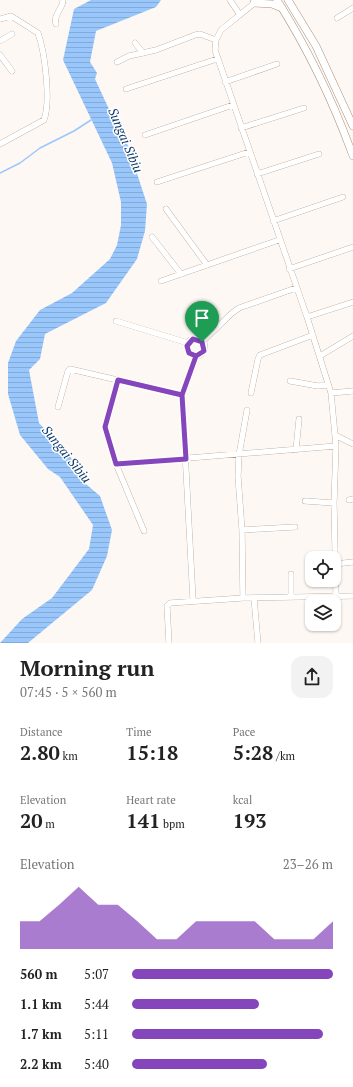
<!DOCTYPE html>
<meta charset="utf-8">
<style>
:root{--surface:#fff;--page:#f2f2f2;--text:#222;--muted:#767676;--accent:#8546bb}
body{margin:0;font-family:"PT Serif",serif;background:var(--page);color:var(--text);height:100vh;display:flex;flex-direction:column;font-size:15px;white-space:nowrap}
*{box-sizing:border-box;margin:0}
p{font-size:13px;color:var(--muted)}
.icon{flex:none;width:22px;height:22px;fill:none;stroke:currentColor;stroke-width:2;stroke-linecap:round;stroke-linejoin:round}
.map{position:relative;height:643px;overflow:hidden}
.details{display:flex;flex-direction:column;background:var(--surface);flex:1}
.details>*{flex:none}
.tools{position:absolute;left:305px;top:551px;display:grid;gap:8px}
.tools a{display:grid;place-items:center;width:36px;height:36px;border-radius:8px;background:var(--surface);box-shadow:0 1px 3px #0004;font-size:20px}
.pin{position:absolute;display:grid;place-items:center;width:34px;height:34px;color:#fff;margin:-41px -17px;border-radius:50% 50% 50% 0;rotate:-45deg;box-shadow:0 0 4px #0007}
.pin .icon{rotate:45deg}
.round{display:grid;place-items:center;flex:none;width:42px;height:42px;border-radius:12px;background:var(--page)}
.headline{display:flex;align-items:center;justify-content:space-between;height:68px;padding:0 20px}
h1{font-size:22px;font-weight:700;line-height:30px}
.metrics{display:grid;grid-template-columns:repeat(3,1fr);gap:6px;height:68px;padding:4px 20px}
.metrics div{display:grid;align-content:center}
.metrics b{font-size:20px;font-weight:700}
.metrics small{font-size:11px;font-weight:400}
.metrics p{font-size:11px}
.chart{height:112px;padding:8px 20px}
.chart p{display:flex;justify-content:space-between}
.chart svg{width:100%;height:72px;margin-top:4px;fill:var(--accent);opacity:.7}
ul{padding:0 20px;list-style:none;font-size:13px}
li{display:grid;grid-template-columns:64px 48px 1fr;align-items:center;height:30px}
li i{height:10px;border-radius:5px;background:var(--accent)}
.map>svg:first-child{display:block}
</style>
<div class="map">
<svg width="353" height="643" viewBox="0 0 353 643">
<defs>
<pattern id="water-rules" width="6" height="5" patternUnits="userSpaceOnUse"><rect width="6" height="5" fill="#99c7fc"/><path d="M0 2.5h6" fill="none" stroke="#84aad7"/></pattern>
</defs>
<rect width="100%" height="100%" fill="#fef8f4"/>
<path fill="url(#water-rules)" d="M91,0H161L156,7L96,31L90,62L97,73L95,79L114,120L125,137L147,204L145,231L137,259L106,303L45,334L40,359L29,370L39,423L82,470L80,479L100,496L112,530L107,556L92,590L28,643H0L22,619L52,598L89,549L93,525L60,477L48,469L20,435L8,394V363L16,341L40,310L72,293L110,259L117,245L121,225V202L112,163L63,60L74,9Z"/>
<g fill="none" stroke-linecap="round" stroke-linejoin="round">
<path stroke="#99c7fc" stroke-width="1.5" d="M0,173L20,163L40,148L74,131L91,120"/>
<defs>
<path id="minor" d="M230,0L240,15
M257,1L221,30L216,40L215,50L307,317
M337,18L353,8
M0,19L11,16L38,33C45,53 51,101 44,120L0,144
M56,24C53,14 63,9 63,0
M0,41L12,34
M135,43L143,53
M0,55L12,71
M117,62L129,56L156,50L195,35L200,34L216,40
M225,82L277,64
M126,89L217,59
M241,128L304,108
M145,135L233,105
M257,174L319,154
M157,182L249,152
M166,209L207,265
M273,221L343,197
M152,237L181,274
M289,269L353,247
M161,281L279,240
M116,321L188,343
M187 347a9 9 0 1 1 18 0a9 9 0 1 1-18 0Z
M202,342L232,313L239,308L296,288
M320,356L353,336
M118,379L105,427L116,464L144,531
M290,381L318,386L328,385
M251,393L258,359L260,355L313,335
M331,393L353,391
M58,407L68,371L70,369L182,395
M335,435L353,444
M296,450L299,419
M116,464L336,446
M349,500L353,499
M305,501L334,503
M242,530L295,527
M335,564L353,562
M291,574V597
M336,596L334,503L336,446L331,393L307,317L353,302
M243,598L242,530L238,476L239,455L247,410
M254,598L258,643
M193,600L182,395L196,356
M169,643L167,606L170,603L243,598L353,596"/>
<path id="tertiary" d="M255,0L254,3L272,4L282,8
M277,0C308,49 333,101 353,156
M288,0L316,46L353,126"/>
</defs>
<use href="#minor" stroke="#ac927e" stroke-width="6"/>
<use href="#tertiary" stroke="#ac927e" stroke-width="8"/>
<use href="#minor" stroke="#fff" stroke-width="5.5"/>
<use href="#tertiary" stroke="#fff" stroke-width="7"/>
</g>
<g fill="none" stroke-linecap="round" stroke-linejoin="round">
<defs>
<path id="route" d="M202,342L204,351L196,356L182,395L118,380L105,427L116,464L186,459L182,395L196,356L189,353L187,346L193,339L202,342"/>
</defs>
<use href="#route" stroke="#fff" stroke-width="8"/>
<use href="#route" stroke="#8546bb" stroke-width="5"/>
</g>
<g text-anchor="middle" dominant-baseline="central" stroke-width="3" stroke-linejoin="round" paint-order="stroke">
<g font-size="13" font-style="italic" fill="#113e6e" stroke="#fff">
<text transform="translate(126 140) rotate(67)">Sungai Sibiu</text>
<text transform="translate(67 454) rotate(51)">Sungai Sibiu</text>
</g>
</g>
</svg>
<div class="tools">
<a><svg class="icon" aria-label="locate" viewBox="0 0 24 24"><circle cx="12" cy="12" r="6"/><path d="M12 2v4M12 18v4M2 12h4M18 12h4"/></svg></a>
<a><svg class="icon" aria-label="layers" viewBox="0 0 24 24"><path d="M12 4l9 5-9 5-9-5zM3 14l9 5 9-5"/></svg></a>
</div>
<div class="pin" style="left:202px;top:342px;background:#1e9e55"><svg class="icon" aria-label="arrive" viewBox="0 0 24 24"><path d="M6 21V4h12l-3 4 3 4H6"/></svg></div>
</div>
<section class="details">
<div class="headline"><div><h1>Morning run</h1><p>07:45 · 5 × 560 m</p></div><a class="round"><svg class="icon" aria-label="share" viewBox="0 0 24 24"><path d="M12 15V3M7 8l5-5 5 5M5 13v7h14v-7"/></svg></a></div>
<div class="metrics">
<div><p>Distance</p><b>2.80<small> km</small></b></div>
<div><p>Time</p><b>15:18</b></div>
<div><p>Pace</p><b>5:28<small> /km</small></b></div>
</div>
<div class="metrics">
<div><p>Elevation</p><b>20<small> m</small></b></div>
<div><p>Heart rate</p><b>141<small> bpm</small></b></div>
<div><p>kcal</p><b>193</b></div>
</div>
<div class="chart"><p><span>Elevation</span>23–26 m</p>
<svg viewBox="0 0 160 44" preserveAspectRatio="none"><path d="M0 44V27L10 27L20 17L30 6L40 17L50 17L60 27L70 38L80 38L90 27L100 27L110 27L120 27L130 38L140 38L150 38L160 27V44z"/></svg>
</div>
<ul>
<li><b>560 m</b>5:07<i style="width:100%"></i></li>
<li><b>1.1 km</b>5:44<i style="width:63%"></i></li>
<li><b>1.7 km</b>5:11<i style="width:95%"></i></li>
<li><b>2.2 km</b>5:40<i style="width:67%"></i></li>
</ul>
</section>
